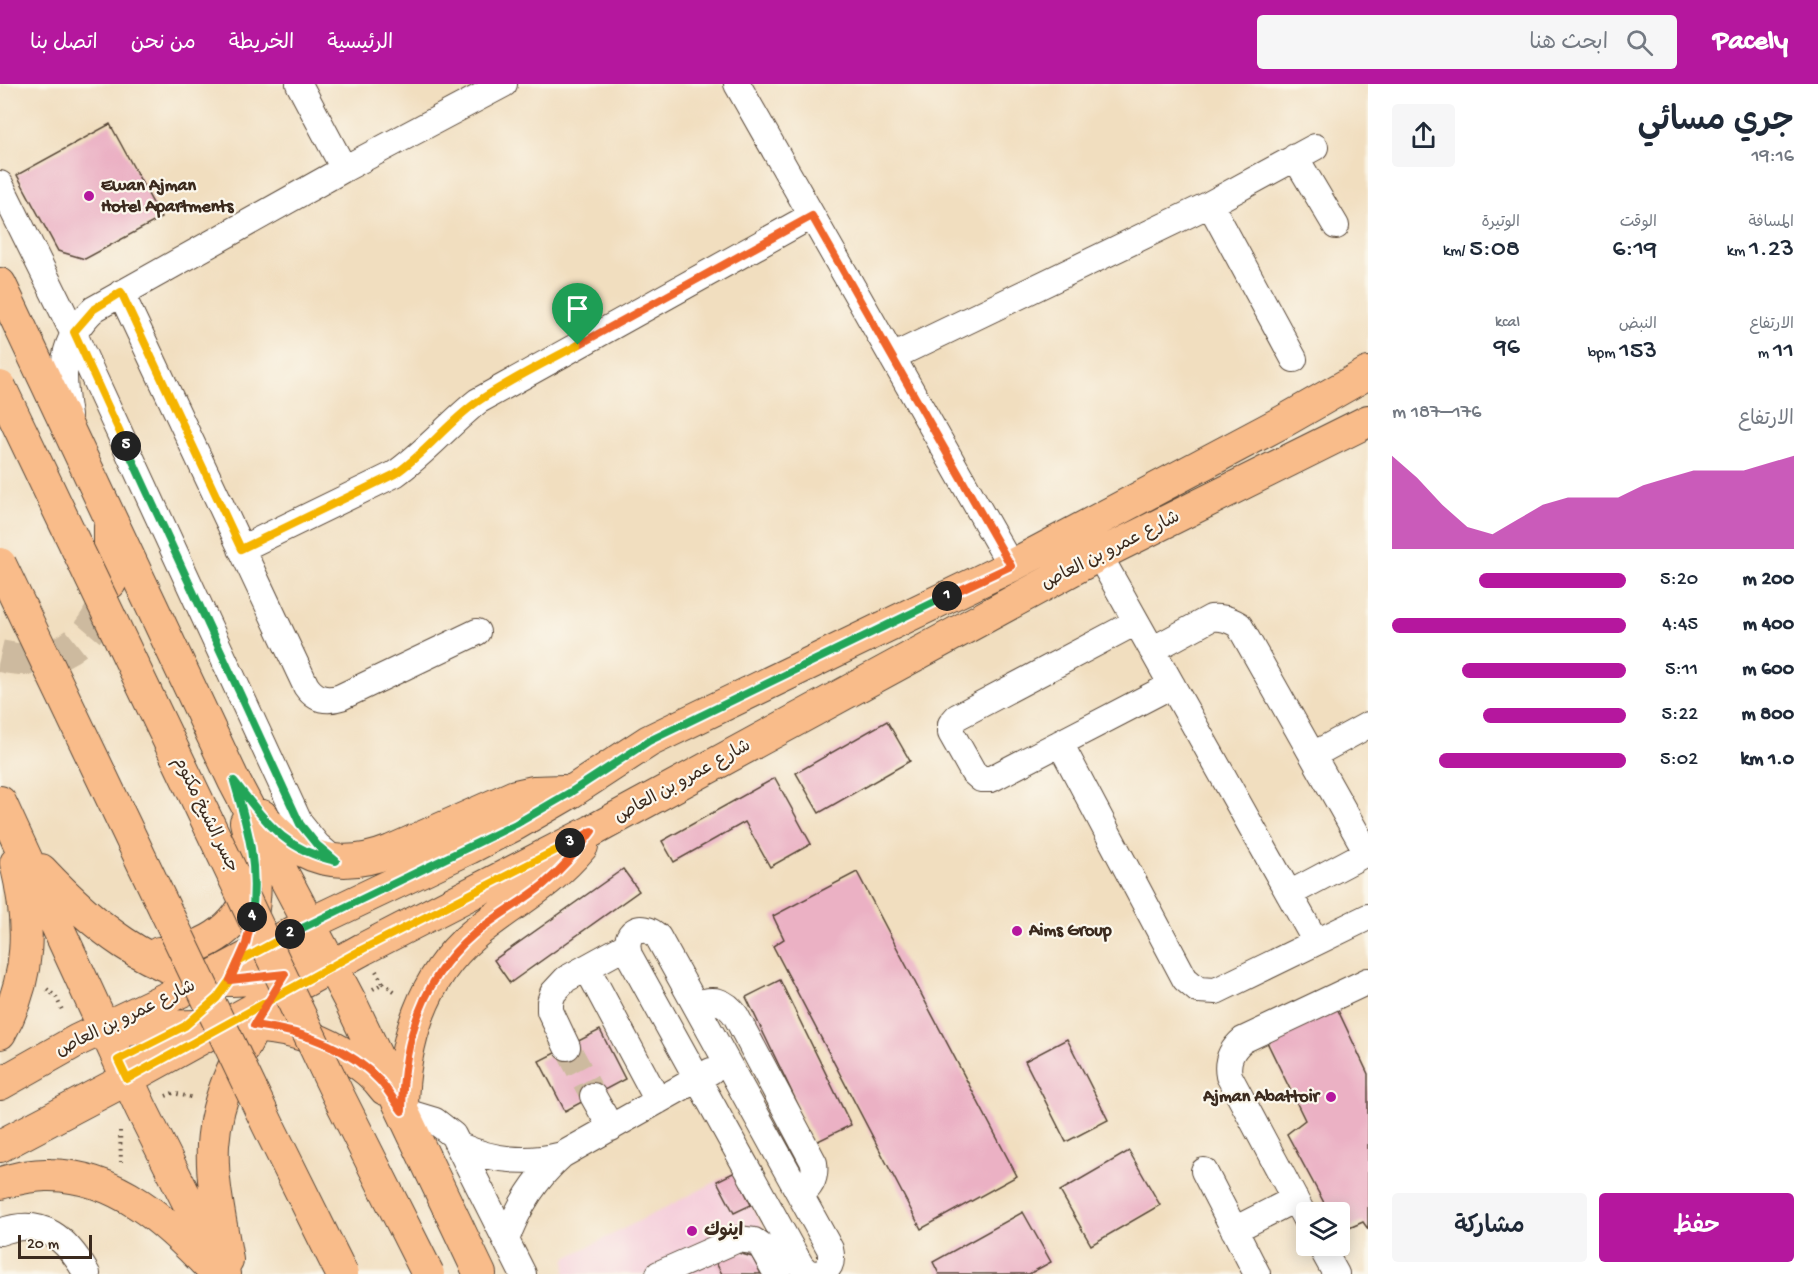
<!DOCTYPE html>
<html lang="ar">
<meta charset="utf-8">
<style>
:root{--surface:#fff;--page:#f6f6f7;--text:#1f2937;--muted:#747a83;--accent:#b5179e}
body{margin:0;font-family:"Gochi Hand","Playpen Sans Arabic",sans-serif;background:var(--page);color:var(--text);direction:rtl;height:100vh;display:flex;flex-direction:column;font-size:22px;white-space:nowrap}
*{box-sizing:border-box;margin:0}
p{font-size:20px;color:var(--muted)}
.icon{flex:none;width:33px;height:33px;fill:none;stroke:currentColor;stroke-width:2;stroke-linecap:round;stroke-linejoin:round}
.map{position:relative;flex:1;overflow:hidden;direction:ltr}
.panel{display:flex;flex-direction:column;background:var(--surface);width:450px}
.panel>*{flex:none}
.controls{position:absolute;left:1296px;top:1118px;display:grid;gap:12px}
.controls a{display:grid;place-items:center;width:54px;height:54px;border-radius:6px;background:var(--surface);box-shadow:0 3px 15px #0003;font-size:30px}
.scale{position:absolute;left:18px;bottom:15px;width:74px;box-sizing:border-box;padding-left:6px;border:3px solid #3b2a1e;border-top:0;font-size:16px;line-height:21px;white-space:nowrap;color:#3b2a1e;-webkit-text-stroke:4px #fbf7ec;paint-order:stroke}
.pin{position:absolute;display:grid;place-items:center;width:51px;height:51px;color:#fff;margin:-62px -26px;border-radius:50% 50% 50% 0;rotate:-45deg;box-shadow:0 0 6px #0007}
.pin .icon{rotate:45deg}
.km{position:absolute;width:30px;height:30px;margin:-15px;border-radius:50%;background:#222;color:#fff;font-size:16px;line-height:30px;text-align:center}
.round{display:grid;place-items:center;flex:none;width:63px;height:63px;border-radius:6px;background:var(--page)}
.overview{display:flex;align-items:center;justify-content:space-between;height:102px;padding:0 24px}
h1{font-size:33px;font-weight:600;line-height:45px}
.metrics{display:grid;grid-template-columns:repeat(3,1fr);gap:9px;height:102px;padding:6px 24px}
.metrics div{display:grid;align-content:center}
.metrics b{font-size:26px;font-weight:600}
.metrics small{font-size:16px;font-weight:400}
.metrics p{font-size:16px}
.chart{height:168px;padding:12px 24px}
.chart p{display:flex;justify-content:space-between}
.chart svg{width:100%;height:108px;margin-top:6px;fill:var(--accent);opacity:.7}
.button{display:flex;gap:12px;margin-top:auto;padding:12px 24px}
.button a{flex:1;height:69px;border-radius:6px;background:var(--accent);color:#fff;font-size:24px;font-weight:600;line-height:69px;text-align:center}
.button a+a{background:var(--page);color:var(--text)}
ul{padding:0 24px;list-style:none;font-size:20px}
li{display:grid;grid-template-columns:96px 72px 1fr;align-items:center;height:45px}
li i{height:15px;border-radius:8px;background:var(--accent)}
header{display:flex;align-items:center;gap:36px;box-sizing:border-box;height:84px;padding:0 30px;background:var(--accent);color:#fff}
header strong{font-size:28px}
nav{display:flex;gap:33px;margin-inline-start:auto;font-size:21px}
.search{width:420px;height:54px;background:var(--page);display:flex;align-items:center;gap:15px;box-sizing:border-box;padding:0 21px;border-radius:6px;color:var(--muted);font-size:22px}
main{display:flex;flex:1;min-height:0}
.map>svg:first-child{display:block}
</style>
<header>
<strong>Pacely</strong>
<div class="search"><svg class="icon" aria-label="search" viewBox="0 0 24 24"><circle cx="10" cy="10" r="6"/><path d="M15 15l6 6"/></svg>ابحث هنا</div>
<nav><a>الرئيسية</a><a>الخريطة</a><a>من نحن</a><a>اتصل بنا</a></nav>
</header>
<main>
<section class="panel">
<div class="overview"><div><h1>جري مسائي</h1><p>19:16</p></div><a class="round"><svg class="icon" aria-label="share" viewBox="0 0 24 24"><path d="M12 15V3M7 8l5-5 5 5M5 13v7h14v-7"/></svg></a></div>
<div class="metrics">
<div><p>المسافة</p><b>1.23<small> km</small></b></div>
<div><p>الوقت</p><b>6:19</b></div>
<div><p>الوتيرة</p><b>5:08<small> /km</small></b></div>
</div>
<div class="metrics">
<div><p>الارتفاع</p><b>11<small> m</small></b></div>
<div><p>النبض</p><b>153<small> bpm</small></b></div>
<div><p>kcal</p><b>96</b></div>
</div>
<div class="chart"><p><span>الارتفاع</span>176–187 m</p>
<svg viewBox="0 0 160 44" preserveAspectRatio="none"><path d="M0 44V6L10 15L20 26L30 35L40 38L50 32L60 26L70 23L80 23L90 23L100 18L110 15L120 12L130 12L140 12L150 9L160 6V44z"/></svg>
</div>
<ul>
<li><b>200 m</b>5:20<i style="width:63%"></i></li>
<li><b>400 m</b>4:45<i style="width:100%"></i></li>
<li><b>600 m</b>5:11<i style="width:70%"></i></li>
<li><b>800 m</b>5:22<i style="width:61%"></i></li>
<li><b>1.0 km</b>5:02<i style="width:80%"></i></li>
</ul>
<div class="button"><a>حفظ</a><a>مشاركة</a></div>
</section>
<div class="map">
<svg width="1368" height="1190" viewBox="0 0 1368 1190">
<rect width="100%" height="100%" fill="#fbf7ec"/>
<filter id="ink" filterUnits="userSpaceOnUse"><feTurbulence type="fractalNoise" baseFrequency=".0167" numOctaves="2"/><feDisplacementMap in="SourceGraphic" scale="12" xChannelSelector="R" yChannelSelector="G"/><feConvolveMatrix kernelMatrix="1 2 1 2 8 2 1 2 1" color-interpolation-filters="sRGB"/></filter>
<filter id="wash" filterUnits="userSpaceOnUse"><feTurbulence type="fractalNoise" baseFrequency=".008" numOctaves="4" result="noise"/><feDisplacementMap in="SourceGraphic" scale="24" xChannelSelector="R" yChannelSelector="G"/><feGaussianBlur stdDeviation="1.35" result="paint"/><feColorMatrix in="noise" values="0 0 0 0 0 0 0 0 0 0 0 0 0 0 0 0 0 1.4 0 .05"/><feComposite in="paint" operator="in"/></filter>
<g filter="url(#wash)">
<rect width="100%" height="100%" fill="#f1debf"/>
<path fill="#f5cfdb" d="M735,1088L786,1190H565L566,1174Z"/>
<g id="blocks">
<path fill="#ebb1c4" d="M110,40L161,134L85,175L58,167L17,91Z
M887,637L910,677L819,729L796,689Z
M775,694L811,760L770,783L745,738L674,778L662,757Z
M623,785L639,807L510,899L494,876Z
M857,788L1017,1092L921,1145L773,862L784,855L773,832Z
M780,896L851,1041L816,1058L746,913Z
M1336,922L1368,990V1145L1363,1138L1340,1148V1128H1329L1287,1050L1305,1036L1267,958Z
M600,946L625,995L565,1027L539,977Z
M1067,955L1108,1036L1066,1058L1025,977Z
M1129,1067L1160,1121L1091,1161L1060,1107Z
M735,1088L751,1121L734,1129L717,1097Z
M1023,1128L1051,1178L1029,1190H939L933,1178Z
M735,1168L752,1173L761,1190H722L716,1179Z"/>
</g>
</g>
<g filter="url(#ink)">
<use href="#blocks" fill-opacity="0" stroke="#564536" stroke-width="1.5"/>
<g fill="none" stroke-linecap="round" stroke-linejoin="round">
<path stroke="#cdba9f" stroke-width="26" stroke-dasharray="26 13" stroke-linecap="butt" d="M567,963L593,1012"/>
<path stroke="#cdba9f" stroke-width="32" stroke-dasharray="32 16" stroke-linecap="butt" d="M0,572C58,586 98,555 110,499"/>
<defs>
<path id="minor" d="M299,0L344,85
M737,0L1011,482
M1295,73L1336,142
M0,100L73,248L300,740L317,761L333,775
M1210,120L1294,275
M121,209L306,602C315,615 326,618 341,613L477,548
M892,273L1210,120L1315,63
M68,332C61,288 59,258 94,225L344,85L504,0
M241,465L395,390C425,369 449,340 478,317L811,132
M1099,471L1316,858
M1136,538L957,633L951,640V649L973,688L981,695H991L1172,601
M1152,566L1211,534C1222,533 1229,535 1239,541L1367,768
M1060,659L1185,895L1198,906L1216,907L1368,833
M1313,671L1368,641
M1289,810L1368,768
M587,884L658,1017
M696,921C713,913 726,917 736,932L814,1079C816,1093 811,1103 800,1111
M567,963L550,927V918L553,909L566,895L626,862
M593,1012L611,1044
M402,1027L435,1037L453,1051L523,1190
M460,1062C494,1077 526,1080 562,1071
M1204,1087L1257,1190
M1306,1136L1229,992C1226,977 1231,966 1243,956L1368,897
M1234,1146L1295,1115
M0,1148C43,1132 67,1155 87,1190
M506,1156C518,1122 535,1095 562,1071L711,987
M1320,1161L1336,1190
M659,1190L738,1155L754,1157L761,1162L777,1190
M814,1190L807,1188L801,1182L629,871C622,848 641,836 658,853L830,1165C833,1178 830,1187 817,1190"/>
<path id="major" d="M0,200L234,697L350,917L480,1190
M110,499V443
M0,718L141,1024L224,1190
M262,732C297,775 339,788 391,767L515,712L533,708L564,707
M246,738C255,771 258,807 250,840
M41,786C90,838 151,892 227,896C251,897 276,891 300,887
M159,869C199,868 240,847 250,805
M115,948C142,943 170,942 197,942C253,941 299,940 347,972C362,981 375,991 385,1005
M0,949C31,894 31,839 16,779
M0,1000L78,956L209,894L309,840L469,764L516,740L571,708L649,657L1011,482L1284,337L1368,289
M402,1023C403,959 422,894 473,851C511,819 549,802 582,762
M0,1062L127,995L363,865L592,747L1099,471L1368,337
M0,1099C16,1095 33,1090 50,1091C118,1092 167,1138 211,1184
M227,1176C221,1138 211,1099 213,1061C217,996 255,945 285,889C294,873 301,856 309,840"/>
</defs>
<use href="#minor" stroke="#564536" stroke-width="28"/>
<use href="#major" stroke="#564536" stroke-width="34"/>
<path stroke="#564536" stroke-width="4" stroke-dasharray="1.5 4.5" stroke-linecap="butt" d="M376,887L383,899
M47,905L56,913L63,928
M373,905L383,899L397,909
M166,1012L173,1009L194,1014
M120,1047L121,1078"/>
<use href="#minor" stroke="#fff" stroke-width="26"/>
<use href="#major" stroke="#f9bc8a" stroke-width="32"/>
<defs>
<path id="major-bridge" d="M0,303L338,1011L428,1190
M0,480L268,1041L342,1190"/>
</defs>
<use href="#major-bridge" stroke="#564536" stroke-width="34" stroke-linecap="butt"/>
<use href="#major-bridge" stroke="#f9bc8a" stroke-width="32"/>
</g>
</g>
<g fill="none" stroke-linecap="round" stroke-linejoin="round" filter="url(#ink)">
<defs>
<path id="split-1" d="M578,261L812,132L1011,482L947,512"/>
<path id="split-2" d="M290,850L516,740L571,708L649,657L947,512"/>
<path id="split-3" d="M290,850L238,878L230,896L217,914L185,942L118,976L127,995L363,865L570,759"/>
<path id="split-4" d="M252,833L246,860L230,896L285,890L254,941C300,947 347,961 380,997C388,1006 394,1017 402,1027C403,960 420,896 473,851C495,832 521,819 543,801C562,785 578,767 592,747L570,759"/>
<path id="split-5" d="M126,362L300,740L317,761L336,777C282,765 266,737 234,697C249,748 258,779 252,833"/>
<path id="split-6" d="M126,362L74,248L94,225L121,208L241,465L395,390C426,369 447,339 477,318C509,296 544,279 578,261"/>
</defs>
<use href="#split-1" stroke="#fff" stroke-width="12"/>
<use href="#split-2" stroke="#fff" stroke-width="12"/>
<use href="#split-3" stroke="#fff" stroke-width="12"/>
<use href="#split-4" stroke="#fff" stroke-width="12"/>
<use href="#split-5" stroke="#fff" stroke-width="12"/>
<use href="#split-6" stroke="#fff" stroke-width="12"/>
<use href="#split-1" stroke="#f0652b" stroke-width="8"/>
<use href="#split-2" stroke="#22a559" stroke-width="8"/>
<use href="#split-3" stroke="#f5b400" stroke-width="8"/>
<use href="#split-4" stroke="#f0652b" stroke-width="8"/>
<use href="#split-5" stroke="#22a559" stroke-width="8"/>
<use href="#split-6" stroke="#f5b400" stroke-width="8"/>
</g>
<g fill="#b5179e" stroke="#fbf7ec" stroke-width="2">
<circle cx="89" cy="112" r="6"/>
<circle cx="1017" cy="847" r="6"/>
<circle cx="1331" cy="1013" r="6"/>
<circle cx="692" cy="1147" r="6"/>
</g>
<g text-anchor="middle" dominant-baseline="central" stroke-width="4.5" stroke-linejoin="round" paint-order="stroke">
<g font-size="18" font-weight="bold" fill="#3b2a1e" stroke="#fbf7ec" text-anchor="start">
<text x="101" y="102">Ewan Ajman<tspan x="101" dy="21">Hotel Apartments</tspan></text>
<text x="1029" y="847">Aims Group</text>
<text x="1319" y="1013" text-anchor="end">Ajman Abattoir</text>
<text x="704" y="1147">اينوك</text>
</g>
<g font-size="18" fill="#3b2a1e" stroke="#fbf7ec">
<text transform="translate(1111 467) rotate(-27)">شارع عمرو بن العاص</text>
<text transform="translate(683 698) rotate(-29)">شارع عمرو بن العاص</text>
<text transform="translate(205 731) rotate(64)">جسر الشيخ مكتوم</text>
<text transform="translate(126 935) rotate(-26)">شارع عمرو بن العاص</text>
</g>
</g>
</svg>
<div class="controls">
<a><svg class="icon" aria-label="layers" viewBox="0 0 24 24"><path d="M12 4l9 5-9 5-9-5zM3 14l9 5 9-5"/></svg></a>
</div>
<div class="scale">20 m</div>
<div class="pin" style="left:578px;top:261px;background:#1e9e55"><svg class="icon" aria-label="arrive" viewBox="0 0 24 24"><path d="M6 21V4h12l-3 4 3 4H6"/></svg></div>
<b class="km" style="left:947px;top:512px">1</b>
<b class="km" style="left:290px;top:850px">2</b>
<b class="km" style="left:570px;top:759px">3</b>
<b class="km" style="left:252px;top:833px">4</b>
<b class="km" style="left:126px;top:362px">5</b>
</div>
</main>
